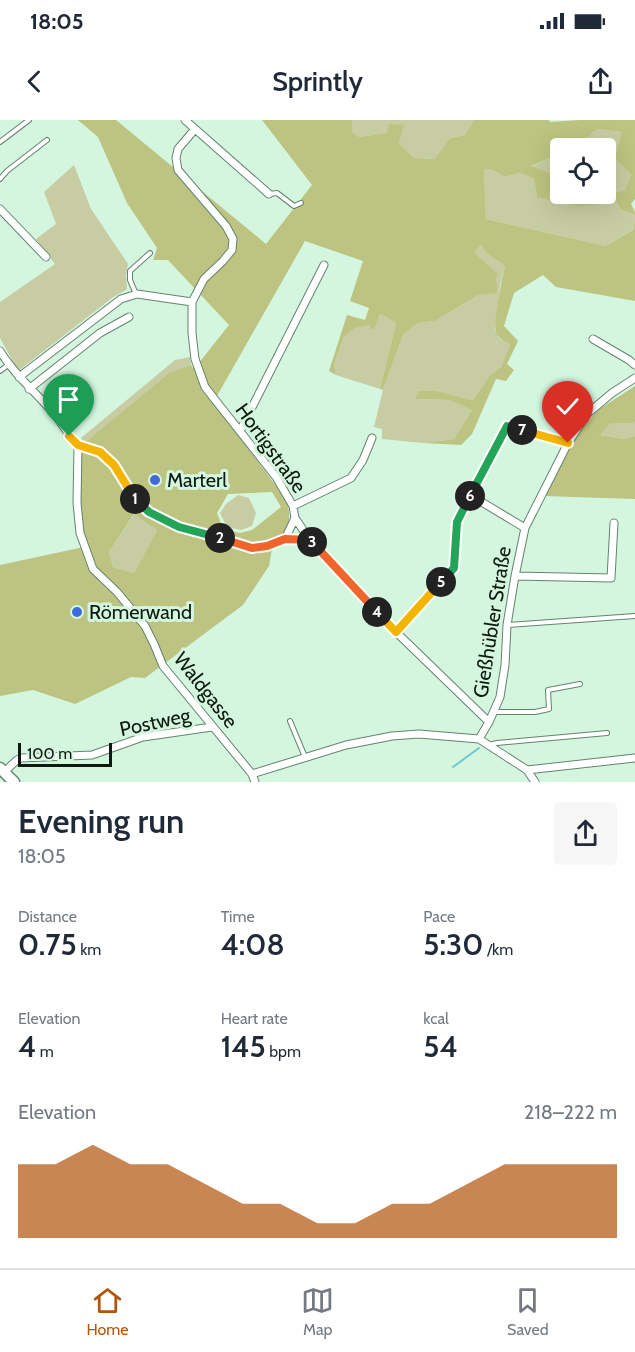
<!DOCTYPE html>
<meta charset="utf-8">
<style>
:root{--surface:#fff;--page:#f6f6f7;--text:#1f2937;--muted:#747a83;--line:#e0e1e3;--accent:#b45309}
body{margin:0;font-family:Cabin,sans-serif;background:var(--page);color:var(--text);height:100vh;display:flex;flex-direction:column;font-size:22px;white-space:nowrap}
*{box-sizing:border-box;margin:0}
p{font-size:20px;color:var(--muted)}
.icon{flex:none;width:33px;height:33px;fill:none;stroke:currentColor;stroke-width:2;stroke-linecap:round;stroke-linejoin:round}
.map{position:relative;height:662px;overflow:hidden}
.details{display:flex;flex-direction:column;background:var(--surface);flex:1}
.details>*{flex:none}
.controls{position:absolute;left:550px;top:18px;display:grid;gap:12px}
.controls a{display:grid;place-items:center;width:66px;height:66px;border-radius:6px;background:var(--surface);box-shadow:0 6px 24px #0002;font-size:30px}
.scale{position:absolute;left:18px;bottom:15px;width:94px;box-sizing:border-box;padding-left:6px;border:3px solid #0d1911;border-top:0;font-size:16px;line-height:21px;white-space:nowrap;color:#0d1911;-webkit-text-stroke:4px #d4f6df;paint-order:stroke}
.pin{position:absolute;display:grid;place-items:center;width:51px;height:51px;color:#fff;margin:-62px -26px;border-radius:50% 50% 50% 0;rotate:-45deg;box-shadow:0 0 6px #0007}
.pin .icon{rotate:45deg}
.km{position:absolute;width:30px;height:30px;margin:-15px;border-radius:50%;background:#222;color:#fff;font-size:16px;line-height:30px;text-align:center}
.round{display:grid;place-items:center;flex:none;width:63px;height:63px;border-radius:6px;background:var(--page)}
.summary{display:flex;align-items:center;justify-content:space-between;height:102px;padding:0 18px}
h1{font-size:33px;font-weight:600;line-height:45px}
.stats{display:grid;grid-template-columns:repeat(3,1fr);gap:9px;height:102px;padding:6px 18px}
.stats div{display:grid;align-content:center}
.stats b{font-size:30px;font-weight:600}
.stats small{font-size:16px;font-weight:400}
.stats p{font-size:16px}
.chart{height:168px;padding:12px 18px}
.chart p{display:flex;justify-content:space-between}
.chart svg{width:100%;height:108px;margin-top:6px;fill:var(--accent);opacity:.7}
.status{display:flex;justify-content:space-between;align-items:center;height:42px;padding:0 30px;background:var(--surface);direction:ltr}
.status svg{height:16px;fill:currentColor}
header{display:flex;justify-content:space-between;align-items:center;height:78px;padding:0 18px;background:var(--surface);font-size:27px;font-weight:600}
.dock{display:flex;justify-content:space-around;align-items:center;height:84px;border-top:2px solid var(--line);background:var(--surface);font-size:16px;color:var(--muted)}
.dock a{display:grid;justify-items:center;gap:3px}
.dock .selected{color:var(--accent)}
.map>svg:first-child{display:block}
</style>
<div class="status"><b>18:05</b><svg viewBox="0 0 49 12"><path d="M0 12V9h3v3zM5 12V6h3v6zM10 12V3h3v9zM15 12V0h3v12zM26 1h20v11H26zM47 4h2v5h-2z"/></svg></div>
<header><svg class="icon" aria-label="back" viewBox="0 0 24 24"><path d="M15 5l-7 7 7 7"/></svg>Sprintly<svg class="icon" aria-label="share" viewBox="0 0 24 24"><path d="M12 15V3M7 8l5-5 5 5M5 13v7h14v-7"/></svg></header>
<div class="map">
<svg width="635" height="662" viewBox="0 0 635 662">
<rect width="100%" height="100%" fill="#d4f6df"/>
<path fill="#c7cca2" d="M352,0H474L465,15L450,18L436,39L414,38L399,23L403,5L387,13L359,17L352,12Z
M597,9L622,12L631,54L625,70L609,75L616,81L620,89L635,95V108L606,126L486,99L484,50L491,49L504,57L520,53L534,59L537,77L605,75L601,74H606V28H575Z
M561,35V58L530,47L554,36Z
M74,45L91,89L128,144L126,156L127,169L112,178L18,251L0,218V182L55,144L36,119L56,104L44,72Z
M481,125L486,133L505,146L500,165L495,210L499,218L510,224L501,247L490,255L473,280L437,271L416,279L449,280L472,290L454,319L423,323L382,319V309L374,307L383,270L403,215L418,203L435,201L478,175L474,133Z
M380,194L396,203L380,269L336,255L334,244L344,217L355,208L369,204L374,211Z
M190,237L191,245L170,252L84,323L81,318L175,240Z
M635,301V316L623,319L600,315L611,303H633Z
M238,375L249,378L256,393L252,406L241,410L227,407L220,393L226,384Z
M135,393L157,410L134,453L113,447L109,432Z"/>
<path fill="#bdc380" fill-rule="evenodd" d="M78,0H116L266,124L312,65L262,0H352V12L359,17L387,13L389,4L404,5L399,23L414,38L435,39L450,18L465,15L474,0H549L550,2L580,0H635V79L631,84L635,92V95L620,89L616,81L608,75L625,70L631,54L615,38L622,12L597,9L575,28H561V35L554,36L531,46L561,58V74H601L605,75L593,85L577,86L537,77L534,59L520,53L504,57L491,49L484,50L486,99L606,126L634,109L635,104V181L556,167L543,155L514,173L504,206L518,221L507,244L514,250L506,261L496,259L472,314L461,325L423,323L454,319L472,290L449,280L415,279L419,271H437L473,280L490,255L501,247L510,224C504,221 498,218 496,212C493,201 502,159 505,146L486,133L481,125L474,133L498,154L495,160L497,165V173L478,175L435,201L418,203L403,215L383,270L380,269L396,203L380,194L374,211L369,205L355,208L344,217L334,244L336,255L329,251L347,195L365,200L369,188L350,181L363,141L305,121L213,283L287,380C291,400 291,411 273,423L269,446L243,485L145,558L131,557L75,584L33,570L0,576V445L84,427C82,395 75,354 84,323L170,252L191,245L193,248L202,239L229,205L168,140H153L157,128L127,83L98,17ZM272,372L281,387L252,410L240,413L223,409L217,393L228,374ZM134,394L157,410L134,453L113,447L109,432Z
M635,266V301L633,303H611L600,315L623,319L635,316V379L545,376L576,316L598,290Z"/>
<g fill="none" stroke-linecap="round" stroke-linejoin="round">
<path stroke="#6dc9cf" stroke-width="2" d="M453,647L479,628"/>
<defs>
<path id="service" d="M0,22L29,0
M0,59L7,51L47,20
M270,74L277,73L294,86L301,83
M136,174L130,160V151L150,133
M0,251L8,245
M507,505L635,496
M494,592H535L549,589L548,570L580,564
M290,601L305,637
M489,625L497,623L607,613"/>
<path id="minor" d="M185,0L269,74
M195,9L178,29L176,38L178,50L226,106L233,119L232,130L223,141L204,159L192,182V213L195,239L205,267L276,357L293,386L295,398L310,420L396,512L489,602
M0,89L46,137
M593,219L629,240L635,245
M0,231C15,256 37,273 55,295C63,305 69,316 78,325L77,383L80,413L93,449L117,472L145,506L154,524L163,546L252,654
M19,257L121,179L137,174L192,182
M29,269L100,213L129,197
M240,311L324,145
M78,325L100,332L114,345L134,378L149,392L179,407L228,420L252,428L267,426L285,419L310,420
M470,375L525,408
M293,386L351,358L363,340L372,318
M285,419L295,398
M515,456L611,458L614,403
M396,512L454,448L457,402L507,306L568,323
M479,619L527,650L535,662
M527,650L635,638
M4,652L17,640L21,638L92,635L143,617L212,607
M255,662L252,654L346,625L392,616L419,614L479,619L489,602L500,577L505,545L507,505L515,456L525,408L568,323L587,294L612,273L635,258"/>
<path id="secondary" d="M0,648L14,662"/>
</defs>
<use href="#service" stroke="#64836f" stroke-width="6"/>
<use href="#minor" stroke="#64836f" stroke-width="9"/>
<use href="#secondary" stroke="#64836f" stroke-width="13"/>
<use href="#service" stroke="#fff" stroke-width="4"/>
<use href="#minor" stroke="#fff" stroke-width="7"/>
<use href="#secondary" stroke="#fff" stroke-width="10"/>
</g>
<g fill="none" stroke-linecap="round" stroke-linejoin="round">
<defs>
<path id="split-1" d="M69,316L78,325L100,332L114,345L135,379"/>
<path id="split-2" d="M135,379L149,392L179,407L220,418"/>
<path id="split-3" d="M220,418L252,428L267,426L285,419L310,420L312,422"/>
<path id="split-4" d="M312,422L377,492"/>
<path id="split-5" d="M377,492L396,512L441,462"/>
<path id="split-6" d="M441,462L454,448L457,402L470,376"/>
<path id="split-7" d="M470,376L507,306L522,310"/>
<path id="split-8" d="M522,310L568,323"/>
</defs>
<use href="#split-1" stroke="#fff" stroke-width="12"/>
<use href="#split-2" stroke="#fff" stroke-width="12"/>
<use href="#split-3" stroke="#fff" stroke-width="12"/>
<use href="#split-4" stroke="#fff" stroke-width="12"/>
<use href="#split-5" stroke="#fff" stroke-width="12"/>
<use href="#split-6" stroke="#fff" stroke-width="12"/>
<use href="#split-7" stroke="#fff" stroke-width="12"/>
<use href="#split-8" stroke="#fff" stroke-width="12"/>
<use href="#split-1" stroke="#f5b400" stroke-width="8"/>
<use href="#split-2" stroke="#22a559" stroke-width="8"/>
<use href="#split-3" stroke="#f0652b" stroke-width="8"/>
<use href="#split-4" stroke="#f0652b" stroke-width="8"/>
<use href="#split-5" stroke="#f5b400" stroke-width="8"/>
<use href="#split-6" stroke="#22a559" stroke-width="8"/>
<use href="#split-7" stroke="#22a559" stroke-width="8"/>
<use href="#split-8" stroke="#f5b400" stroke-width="8"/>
</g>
<g fill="#416adc" stroke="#d4f6df" stroke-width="2">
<circle cx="155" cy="360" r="6"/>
<circle cx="77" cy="492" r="6"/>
</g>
<g text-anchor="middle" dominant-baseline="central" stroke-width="6" stroke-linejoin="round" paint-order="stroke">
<g font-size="20" fill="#0d1911" stroke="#d4f6df">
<text transform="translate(271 328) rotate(54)">Hortigstraße</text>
<text transform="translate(492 502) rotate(-81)">Gießhübler Straße</text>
<text transform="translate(206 570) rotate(52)">Waldgasse</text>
<text transform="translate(155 602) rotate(-12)">Postweg</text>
</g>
<g font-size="20" fill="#0d1911" stroke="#d4f6df" text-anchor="start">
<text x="167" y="360">Marterl</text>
<text x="89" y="492">Römerwand</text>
</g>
</g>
</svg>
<div class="controls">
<a><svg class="icon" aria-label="locate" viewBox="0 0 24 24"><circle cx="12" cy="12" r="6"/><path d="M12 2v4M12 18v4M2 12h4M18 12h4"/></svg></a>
</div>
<div class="scale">100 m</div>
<div class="pin" style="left:69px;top:316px;background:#1e9e55"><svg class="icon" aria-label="arrive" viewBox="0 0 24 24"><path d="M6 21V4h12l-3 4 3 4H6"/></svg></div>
<div class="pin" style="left:568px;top:323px;background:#d93025"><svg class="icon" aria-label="check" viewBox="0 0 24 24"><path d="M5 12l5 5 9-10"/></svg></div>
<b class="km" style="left:135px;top:379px">1</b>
<b class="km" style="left:220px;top:418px">2</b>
<b class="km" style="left:312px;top:422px">3</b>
<b class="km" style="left:377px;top:492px">4</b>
<b class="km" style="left:441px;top:462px">5</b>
<b class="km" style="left:470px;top:376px">6</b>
<b class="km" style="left:522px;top:310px">7</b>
</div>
<section class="details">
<div class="summary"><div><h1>Evening run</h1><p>18:05</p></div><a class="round"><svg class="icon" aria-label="share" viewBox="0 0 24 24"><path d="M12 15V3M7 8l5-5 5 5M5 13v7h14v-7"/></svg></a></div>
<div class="stats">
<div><p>Distance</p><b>0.75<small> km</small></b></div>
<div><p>Time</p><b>4:08</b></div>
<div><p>Pace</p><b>5:30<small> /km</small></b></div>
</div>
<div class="stats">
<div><p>Elevation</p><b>4<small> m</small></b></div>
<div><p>Heart rate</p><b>145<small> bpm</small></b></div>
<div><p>kcal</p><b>54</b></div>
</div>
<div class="chart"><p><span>Elevation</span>218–222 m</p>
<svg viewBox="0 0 160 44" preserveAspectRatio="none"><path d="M0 44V14L10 14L20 6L30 14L40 14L50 22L60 30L70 30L80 38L90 38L100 30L110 30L120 22L130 14L140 14L150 14L160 14V44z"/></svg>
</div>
</section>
<nav class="dock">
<a class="selected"><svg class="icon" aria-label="home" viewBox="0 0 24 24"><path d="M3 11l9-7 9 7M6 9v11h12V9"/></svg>Home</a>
<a><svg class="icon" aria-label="map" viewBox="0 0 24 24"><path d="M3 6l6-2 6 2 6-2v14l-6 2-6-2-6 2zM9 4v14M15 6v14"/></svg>Map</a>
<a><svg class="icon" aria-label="saved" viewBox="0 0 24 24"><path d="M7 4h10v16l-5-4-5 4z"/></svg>Saved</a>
</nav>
